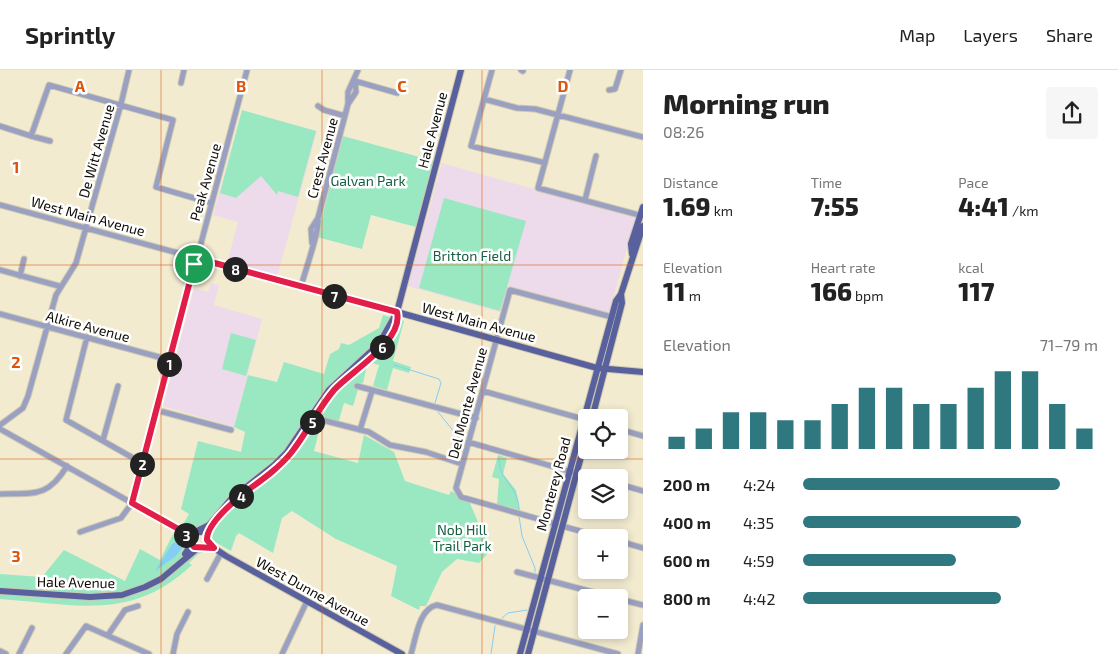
<!DOCTYPE html>
<meta charset="utf-8">
<style>
:root{--surface:#fff;--page:#f6f6f6;--text:#222;--muted:#767676;--line:#e0e0e0;--accent:#307880}
body{margin:0;font-family:"Exo 2",sans-serif;background:var(--page);color:var(--text);height:100vh;display:flex;flex-direction:column;font-size:19px;white-space:nowrap}
*{box-sizing:border-box;margin:0}
p{font-size:16px;color:var(--muted)}
.icon{flex:none;width:28px;height:28px;fill:none;stroke:currentColor;stroke-width:2;stroke-linecap:round;stroke-linejoin:round}
.map{position:relative;flex:1;overflow:hidden}
.drawer{display:flex;flex-direction:column;background:var(--surface);width:475px}
.drawer>*{flex:none}
.fabs{position:absolute;left:578px;top:339px;display:grid;gap:10px}
.fabs a{display:grid;place-items:center;width:50px;height:50px;border-radius:5px;background:var(--surface);box-shadow:0 2px 8px #0003;font-size:25px}
.pin{position:absolute;display:grid;place-items:center;width:42px;height:42px;color:#fff;margin:-21px;border:2px solid #fff;border-radius:50%;box-shadow:0 1px 5px #0007}
.km{position:absolute;width:25px;height:25px;margin:-12px;border-radius:50%;background:#222;color:#fff;font-size:14px;line-height:25px;text-align:center}
.round{display:grid;place-items:center;flex:none;width:52px;height:52px;border-radius:5px;background:var(--page)}
.head{display:flex;align-items:center;justify-content:space-between;height:85px;padding:0 20px}
h1{font-size:28px;font-weight:800;line-height:38px}
.stats{display:grid;grid-template-columns:repeat(3,1fr);gap:8px;height:85px;padding:5px 20px}
.stats div{display:grid;align-content:center}
.stats b{font-size:25px;font-weight:800}
.stats small{font-size:14px;font-weight:400}
.stats p{font-size:14px}
.chart{height:140px;padding:10px 20px}
.chart p{display:flex;justify-content:space-between}
.chart svg{width:100%;height:90px;margin-top:5px;stroke:var(--accent);stroke-width:6}
ul{padding:0 20px;list-style:none;font-size:16px}
li{display:grid;grid-template-columns:80px 60px 1fr;align-items:center;height:38px}
li i{height:12px;border-radius:6px;background:var(--accent)}
header{display:flex;align-items:center;gap:30px;box-sizing:border-box;height:70px;padding:0 25px;background:var(--surface);border-bottom:1px solid var(--line)}
header strong{font-size:24px}
nav{display:flex;gap:28px;margin-inline-start:auto;font-size:18px}
main{display:flex;flex:1;min-height:0}
.map>svg:first-child{display:block}
</style>
<header>
<strong>Sprintly</strong>
<nav><a>Map</a><a>Layers</a><a>Share</a></nav>
</header>
<main>
<div class="map">
<svg width="643" height="584" viewBox="0 0 643 584">
<rect width="100%" height="100%" fill="#f2ebd0"/>
<path fill="#eddaea" d="M242,41L317,61L277,207L227,193L238,152L213,145Z
M442,93L635,148L609,244L508,216L500,242L408,216Z
M211,213L219,215L214,235L262,249L234,357L163,336L194,218L208,222Z"/>
<path fill="#9ae8c2" d="M242,40L316,61L298,127L278,121L277,125L261,106L236,128L220,123Z
M343,66L434,91L416,157L371,145L362,179L317,167Z
M444,128L526,151L500,241L419,218Z
M383,245L404,251L393,291L411,297L409,303L393,298L387,320L373,316L379,295L371,293L367,296L363,313H360L353,336L344,333L338,354L322,350L314,381L358,393L364,365L394,382L405,411L449,425L451,421L469,431L488,475V483L479,493L457,489L442,502L426,536H420L419,540L391,526L397,496L336,469L292,441L282,448L273,483L239,463L236,466L231,481L192,459L181,458L189,444L181,439L198,371L241,382L245,362L234,357L248,305L277,312L284,292L324,304L330,284L339,279L341,273L349,275L379,258Z
M231,263L256,270L246,306L222,299Z
M498,385L507,388L503,404L516,420L520,440L497,434L499,409L492,407Z
M173,464L205,482L198,484L189,493L192,495C132,552 74,534 0,529V504L42,507L64,480L125,511L140,479L160,490Z"/>
<path fill="#86cdf4" d="M177,471L183,476L176,486L155,501L172,474Z"/>
<g fill="none" stroke-linecap="round" stroke-linejoin="round">
<path stroke="#86cdf4" stroke-width="1" d="M394,295L439,309L441,313L435,333
M438,342L464,374
M499,388C499,413 519,414 519,441
M519,446L522,466L535,498V502
M502,548L508,543L527,540
M491,584L495,556"/>
<defs>
<path id="minor" d="M492,0L471,76C496,83 520,86 545,93
M521,0L523,1
M570,0L538,118L643,146
M355,11L397,23
M181,13L184,0
M609,20L615,19L621,0
M484,29L517,38L535,39L643,67
M348,34L356,22L355,11
M318,36L324,40L345,46
M0,56L31,66L49,15L173,50L156,117L211,133
M31,66L50,71
M585,130L596,86
M0,135L397,242
M312,173L311,159L318,148L348,34V22L358,0
M0,200L59,216
M20,206L24,189
M301,217C305,200 320,161 318,148
M0,244L170,290
M87,267L66,350L142,393
M357,316L476,348
M483,321L583,349
M156,340L231,360
M322,350L369,362L390,375L426,382L462,394
M0,355L23,338L28,326L56,225L76,193L121,34L129,0
M0,359L132,433
M619,359L643,366
M360,360L372,321
M103,370L118,316
M468,372L593,408
M619,414L643,421
M0,424C33,423 48,428 67,396
M556,454L461,427L456,418L510,220L612,247
M562,456L605,468
M80,462L121,448L132,433L247,0
M619,471L643,478
M517,502L615,528
M207,509L221,483
M619,529L643,535
M108,565L125,540L138,536
M0,581L6,584
M19,584L32,558
M66,584L86,556L149,584
M173,584L177,564L188,542
M282,584L307,531
M411,584C416,568 419,538 437,535L618,584
M638,584L643,555"/>
<path id="major" d="M632,184L631,174L643,137
M397,242L597,298L643,302
M384,275C390,266 400,254 397,242
M592,348L622,233L621,224
M132,433L182,461L200,462
M197,461L209,455L231,429L274,395L287,382L329,320L379,274L397,242L461,0
M193,463L189,470L191,474L198,478L207,474V467
M207,466L213,455
M207,470L214,478L226,486L402,584
M185,484L191,474
M0,521L90,527L122,525L145,517L161,509L198,478
M520,584L616,231L621,224L643,156
M528,584L586,368"/>
</defs>
<use href="#minor" stroke="#cec7af" stroke-width="7"/>
<use href="#major" stroke="#cec7af" stroke-width="8"/>
<use href="#minor" stroke="#99a0c2" stroke-width="5"/>
<use href="#major" stroke="#58619d" stroke-width="6"/>
</g>
<g fill="none" stroke-linecap="round" stroke-linejoin="round">
<defs>
<path id="route" d="M196,188L397,242C404,271 350,302 334,320C317,340 307,363 291,383C278,399 260,411 244,423C233,432 206,455 207,470L214,478L194,477L182,461L132,433Z"/>
</defs>
<use href="#route" stroke="#fff" stroke-width="10"/>
<use href="#route" stroke="#e11d48" stroke-width="6"/>
</g>
<path fill="none" stroke="#dd550c" stroke-width="1" stroke-opacity="0.55" d="M161,0V584M322,0V584M482,0V584M0,195H643M0,389H643"/>
<g text-anchor="middle" dominant-baseline="central" stroke-width="5" stroke-linejoin="round" paint-order="stroke">
<g font-size="14" fill="#0e0b04" stroke="#fff">
<text transform="translate(432 60) rotate(-75)">Hale Avenue</text>
<text transform="translate(96 81) rotate(-74)">De Witt Avenue</text>
<text transform="translate(322 88) rotate(-75)">Crest Avenue</text>
<text transform="translate(205 112) rotate(-74)">Peak Avenue</text>
<text transform="translate(88 146) rotate(15)">West Main Avenue</text>
<text transform="translate(479 252) rotate(15)">West Main Avenue</text>
<text transform="translate(88 256) rotate(15)">Alkire Avenue</text>
<text transform="translate(467 333) rotate(-75)">Del Monte Avenue</text>
<text transform="translate(553 414) rotate(-75)">Monterey Road</text>
<text transform="translate(76 512) rotate(1)">Hale Avenue</text>
<text transform="translate(313 521) rotate(29)">West Dunne Avenue</text>
</g>
<g font-size="14" fill="#145e41" stroke="#fff">
<text x="368" y="110">Galvan Park</text>
<text x="472" y="185">Britton Field</text>
<text x="462" y="459">Nob Hill<tspan x="462" dy="16">Trail Park</tspan></text>
</g>
</g>
<g font-size="16" text-anchor="middle" font-weight="bold" fill="#dd550c" stroke="#fff" stroke-width="5" stroke-linejoin="round" paint-order="stroke">
<text x="80" y="22">A</text>
<text x="241" y="22">B</text>
<text x="402" y="22">C</text>
<text x="563" y="22">D</text>
<text x="16" y="103">1</text>
<text x="16" y="298">2</text>
<text x="16" y="492">3</text>
</g>
</svg>
<div class="fabs">
<a><svg class="icon" aria-label="locate" viewBox="0 0 24 24"><circle cx="12" cy="12" r="6"/><path d="M12 2v4M12 18v4M2 12h4M18 12h4"/></svg></a>
<a><svg class="icon" aria-label="layers" viewBox="0 0 24 24"><path d="M12 4l9 5-9 5-9-5zM3 14l9 5 9-5"/></svg></a>
<a>+</a>
<a>−</a>
</div>
<div class="pin" style="left:194px;top:194px;background:#1e9e55"><svg class="icon" aria-label="arrive" viewBox="0 0 24 24"><path d="M6 21V4h12l-3 4 3 4H6"/></svg></div>
<b class="km" style="left:169px;top:294px">1</b>
<b class="km" style="left:142px;top:394px">2</b>
<b class="km" style="left:186px;top:465px">3</b>
<b class="km" style="left:241px;top:426px">4</b>
<b class="km" style="left:312px;top:352px">5</b>
<b class="km" style="left:382px;top:277px">6</b>
<b class="km" style="left:334px;top:226px">7</b>
<b class="km" style="left:235px;top:199px">8</b>
</div>
<section class="drawer">
<div class="head"><div><h1>Morning run</h1><p>08:26</p></div><a class="round"><svg class="icon" aria-label="share" viewBox="0 0 24 24"><path d="M12 15V3M7 8l5-5 5 5M5 13v7h14v-7"/></svg></a></div>
<div class="stats">
<div><p>Distance</p><b>1.69<small> km</small></b></div>
<div><p>Time</p><b>7:55</b></div>
<div><p>Pace</p><b>4:41<small> /km</small></b></div>
</div>
<div class="stats">
<div><p>Elevation</p><b>11<small> m</small></b></div>
<div><p>Heart rate</p><b>166<small> bpm</small></b></div>
<div><p>kcal</p><b>117</b></div>
</div>
<div class="chart"><p><span>Elevation</span>71–79 m</p>
<svg viewBox="0 0 160 44" preserveAspectRatio="none"><path d="M5 44V38M15 44V34M25 44V26M35 44V26M45 44V30M55 44V30M65 44V22M75 44V14M85 44V14M95 44V22M105 44V22M115 44V14M125 44V6M135 44V6M145 44V22M155 44V34"/></svg>
</div>
<ul>
<li><b>200 m</b>4:24<i style="width:87%"></i></li>
<li><b>400 m</b>4:35<i style="width:74%"></i></li>
<li><b>600 m</b>4:59<i style="width:52%"></i></li>
<li><b>800 m</b>4:42<i style="width:67%"></i></li>
</ul>
</section>
</main>
